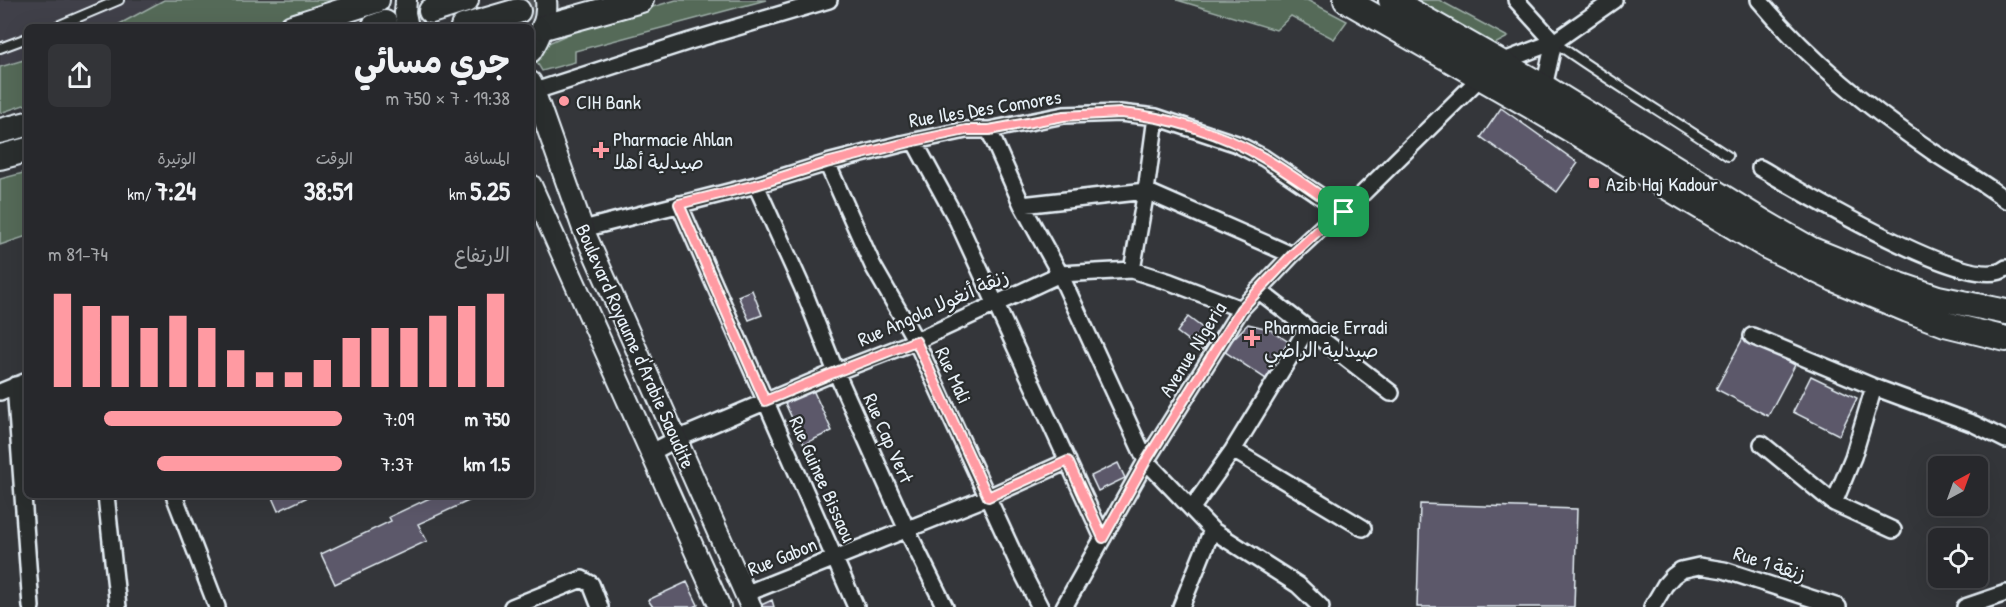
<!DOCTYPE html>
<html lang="ar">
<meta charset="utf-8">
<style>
:root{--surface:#27282c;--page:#333438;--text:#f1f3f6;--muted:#a4a6a9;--line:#434448;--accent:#ff9aa2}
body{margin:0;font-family:"Patrick Hand","Playpen Sans Arabic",sans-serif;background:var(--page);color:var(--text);direction:rtl;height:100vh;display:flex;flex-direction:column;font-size:22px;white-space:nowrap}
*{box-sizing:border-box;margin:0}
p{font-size:20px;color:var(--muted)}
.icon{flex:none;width:33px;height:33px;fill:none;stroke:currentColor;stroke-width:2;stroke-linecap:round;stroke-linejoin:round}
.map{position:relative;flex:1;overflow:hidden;direction:ltr}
.side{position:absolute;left:24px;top:24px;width:510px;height:474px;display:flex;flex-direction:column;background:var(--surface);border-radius:9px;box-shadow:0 6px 24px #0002,0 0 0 2px var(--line);direction:rtl}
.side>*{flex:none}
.needle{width:39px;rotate:41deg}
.tools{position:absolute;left:1928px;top:456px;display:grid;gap:12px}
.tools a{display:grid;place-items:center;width:60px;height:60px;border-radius:9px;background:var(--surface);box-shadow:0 6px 24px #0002,0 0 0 2px var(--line);font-size:30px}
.pin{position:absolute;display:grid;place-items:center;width:51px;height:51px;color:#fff;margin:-26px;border-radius:12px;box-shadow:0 3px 9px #0006}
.round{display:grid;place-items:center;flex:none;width:63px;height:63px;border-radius:9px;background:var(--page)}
.overview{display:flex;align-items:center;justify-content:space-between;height:102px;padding:0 24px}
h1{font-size:33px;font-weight:700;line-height:45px}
.figures{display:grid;grid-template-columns:repeat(3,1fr);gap:9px;height:102px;padding:6px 24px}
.figures div{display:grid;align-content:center}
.figures b{font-size:26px;font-weight:700}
.figures small{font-size:16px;font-weight:400}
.figures p{font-size:16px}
.chart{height:168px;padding:12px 24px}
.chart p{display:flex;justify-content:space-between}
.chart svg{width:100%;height:108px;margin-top:6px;stroke:var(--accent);stroke-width:6}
ul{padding:0 24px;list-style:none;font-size:20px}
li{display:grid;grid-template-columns:96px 72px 1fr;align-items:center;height:45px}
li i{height:15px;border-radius:8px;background:var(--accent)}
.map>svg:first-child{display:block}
</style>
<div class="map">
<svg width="2006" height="607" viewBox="0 0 2006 607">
<rect width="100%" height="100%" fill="#34363a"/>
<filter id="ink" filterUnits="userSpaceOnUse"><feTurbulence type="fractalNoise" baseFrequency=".0167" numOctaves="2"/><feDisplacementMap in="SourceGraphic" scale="12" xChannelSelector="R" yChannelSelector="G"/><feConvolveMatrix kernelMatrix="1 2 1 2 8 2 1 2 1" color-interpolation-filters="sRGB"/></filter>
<g filter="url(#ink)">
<path fill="#404048" d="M0,0H243L147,27H27V61L0,69Z"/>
<path fill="#546b58" stroke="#9eaea8" stroke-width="1.5" d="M164,0H344L261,27H114Z
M676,0H766L575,51V62L542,71L536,61L544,45L582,28Z
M1177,0H1307L1347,21L1334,39L1291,16L1276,30Z
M1413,0H1439L1508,37L1493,45Z
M27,59V104L0,113V67Z
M27,172V236L0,245V179Z"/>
<path fill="#5c596a" stroke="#e8f1f8" stroke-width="1.5" d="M1501,108L1578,163L1557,192L1481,137Z
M752,290L762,315L749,320L738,296Z
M1188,317L1213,336L1202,351L1177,332Z
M1248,324L1269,329L1293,345L1269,381L1222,350Z
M1743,338L1795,365L1768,416L1716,389Z
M1811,376L1857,398L1839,435L1793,412Z
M813,390L832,431L804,444L785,403Z
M1118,463L1125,478L1098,491L1091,476Z
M271,495H312L278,511Z
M436,495H474L475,498L418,524L427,541L335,584L321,554L391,521L389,517Z
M1420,504L1577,509L1574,607H1417Z
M687,582L698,605L694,607H653L648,600Z
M772,600L774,607H757Z"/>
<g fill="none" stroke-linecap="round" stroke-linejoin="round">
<path stroke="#4f5256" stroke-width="24" stroke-dasharray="24 12" stroke-linecap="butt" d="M518,11L559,0"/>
<defs>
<path id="service" d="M55,27L119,0
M1554,42C1610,82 1670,117 1728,156
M0,48L27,38"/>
<path id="minor" d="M1516,0L1554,42
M1759,0C1810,61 1868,107 1933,152C1957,168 1983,182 2006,200
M1501,62L1554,42L1614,0
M1544,87L1554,42
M535,91L690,41L829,0
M989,130L1022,205L1060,274L1146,461L1212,530L1298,585L1321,607
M914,141L958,222L1103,538
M827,163L873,266L916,341L1021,570L1040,607
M1760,168C1797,189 1972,296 2006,268
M756,185L803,289L836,372L907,530L945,607
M679,204L856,607
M1022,205L1146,191L1292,255
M583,229L756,185L827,163L901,144L966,130H989L1064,115L1120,113L1156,117L1237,144L1264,158L1344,212
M1132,270L1146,191L1156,117
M1258,290L1391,393
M1752,336L1874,387L1974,424L2006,440
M15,385L31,607
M0,392L27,381
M1762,444L1834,503L1853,457L1874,387
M1233,450L1363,528
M650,453L677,439L836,372L916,341L1060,274L1132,270L1170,282L1241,309
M106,495L118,607
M174,495L217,607
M1834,503L1893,530
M1192,508L1233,450L1307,329
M745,594L988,497L1068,461
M512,607L582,579L591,584L600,607
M1064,607L1146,461L1241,309L1292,255L1322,227L1344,212L1481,77
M1181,607L1212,530
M1652,607L1665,585L1673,576L1681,570L1699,566L1724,570L1838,607
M1965,607L2006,593"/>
<path id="secondary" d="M406,0L405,13L408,27
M531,52C541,36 548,19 546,0
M531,82L583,229L751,607
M531,185L720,607"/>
<path id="trunk" d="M1346,0L1531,106L1768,247L1834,279L1908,310L1945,324L2006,339
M1391,0L1544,87L1763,222L1810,249L1894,283L1938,298L2006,312
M431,11L466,0
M292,27L377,0
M374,27L385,23
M463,27L518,11
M544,27L641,0
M0,131L27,124
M0,157L27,150"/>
</defs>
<use href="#service" stroke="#e8f1f8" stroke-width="12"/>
<use href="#minor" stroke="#e8f1f8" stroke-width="20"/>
<use href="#secondary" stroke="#e8f1f8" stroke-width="24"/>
<use href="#trunk" stroke="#e8f1f8" stroke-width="28"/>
<use href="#service" stroke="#2a2d2e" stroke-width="8"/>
<use href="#minor" stroke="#2a2d2e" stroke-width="15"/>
<use href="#secondary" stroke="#2a2d2e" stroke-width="20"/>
<use href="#trunk" stroke="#2a2d2e" stroke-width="24"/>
</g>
</g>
<g fill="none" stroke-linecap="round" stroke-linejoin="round" filter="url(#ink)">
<defs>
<path id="route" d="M1120,113C1166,116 1224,134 1264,158C1291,174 1318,194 1344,212L1322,227L1292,255L1241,309L1146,461L1103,538L1068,461L988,497L916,341L836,372L765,401L679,204L756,185L826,163L914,141L966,130H989L1064,116Z"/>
</defs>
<use href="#route" stroke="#fff" stroke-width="12"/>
<use href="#route" stroke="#ff9aa2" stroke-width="8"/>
</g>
<g fill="#ff9aa2" stroke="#2a2d2e" stroke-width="2">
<circle cx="564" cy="101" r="6"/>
<path d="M598 141h6v6h6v6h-6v6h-6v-6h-6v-6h6z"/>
<rect x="1588" y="177" width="12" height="12" rx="3"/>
<path d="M1249 329h6v6h6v6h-6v6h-6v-6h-6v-6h6z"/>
</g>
<g text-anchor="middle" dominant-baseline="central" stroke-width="4.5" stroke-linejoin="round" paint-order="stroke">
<g font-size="20" fill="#e8f1f8" stroke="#2a2d2e" text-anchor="start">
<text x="576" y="101">CIH Bank</text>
<text x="613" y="138">Pharmacie Ahlan<tspan x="613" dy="23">صيدلية أهلا</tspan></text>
<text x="1606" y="183">Azib Haj Kadour</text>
<text x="1264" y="326">Pharmacie Erradi<tspan x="1264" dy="23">صيدلية الراضي</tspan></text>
</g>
<g font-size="20" fill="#e8f1f8" stroke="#2a2d2e">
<text transform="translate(985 108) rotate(-9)">Rue Iles Des Comores</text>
<text transform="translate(933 307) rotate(-24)">Rue Angola زنقة أنغولا</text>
<text transform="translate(636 346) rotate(66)">Boulevard Royaume d'Arabie Saoudite</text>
<text transform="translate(1192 349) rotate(-58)">Avenue Nigeria</text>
<text transform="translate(954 375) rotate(65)">Rue Mali</text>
<text transform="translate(889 438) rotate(66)">Rue Cap Vert</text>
<text transform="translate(823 479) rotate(66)">Rue Guinee Bissaou</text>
<text transform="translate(782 556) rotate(-22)">Rue Gabon</text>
<text transform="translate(1770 563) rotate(18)">Rue 1 زنقة</text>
</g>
</g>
</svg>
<div class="tools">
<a><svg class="needle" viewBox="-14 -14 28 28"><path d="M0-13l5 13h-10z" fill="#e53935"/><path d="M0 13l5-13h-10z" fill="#a4a6a9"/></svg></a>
<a><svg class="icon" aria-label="locate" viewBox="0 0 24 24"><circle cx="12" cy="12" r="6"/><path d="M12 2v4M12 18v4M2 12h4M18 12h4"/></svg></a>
</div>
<div class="pin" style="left:1344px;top:212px;background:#1e9e55"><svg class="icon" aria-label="arrive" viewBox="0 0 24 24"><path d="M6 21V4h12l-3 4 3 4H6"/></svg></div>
<section class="side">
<div class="overview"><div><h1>جري مسائي</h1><p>19:38 · 7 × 750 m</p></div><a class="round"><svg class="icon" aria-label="share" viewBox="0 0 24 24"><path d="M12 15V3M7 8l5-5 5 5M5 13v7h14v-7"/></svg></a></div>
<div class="figures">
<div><p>المسافة</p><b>5.25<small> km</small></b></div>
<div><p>الوقت</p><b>38:51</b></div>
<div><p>الوتيرة</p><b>7:24<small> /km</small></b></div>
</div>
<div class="chart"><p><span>الارتفاع</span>74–81 m</p>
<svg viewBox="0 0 160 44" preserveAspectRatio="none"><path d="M5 44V6M15 44V11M25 44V15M35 44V20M45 44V15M55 44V20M65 44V29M75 44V38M85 44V38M95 44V33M105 44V24M115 44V20M125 44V20M135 44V15M145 44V11M155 44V6"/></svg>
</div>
<ul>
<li><b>750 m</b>7:09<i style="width:81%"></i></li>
<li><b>1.5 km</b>7:37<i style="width:63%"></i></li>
</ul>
</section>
</div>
